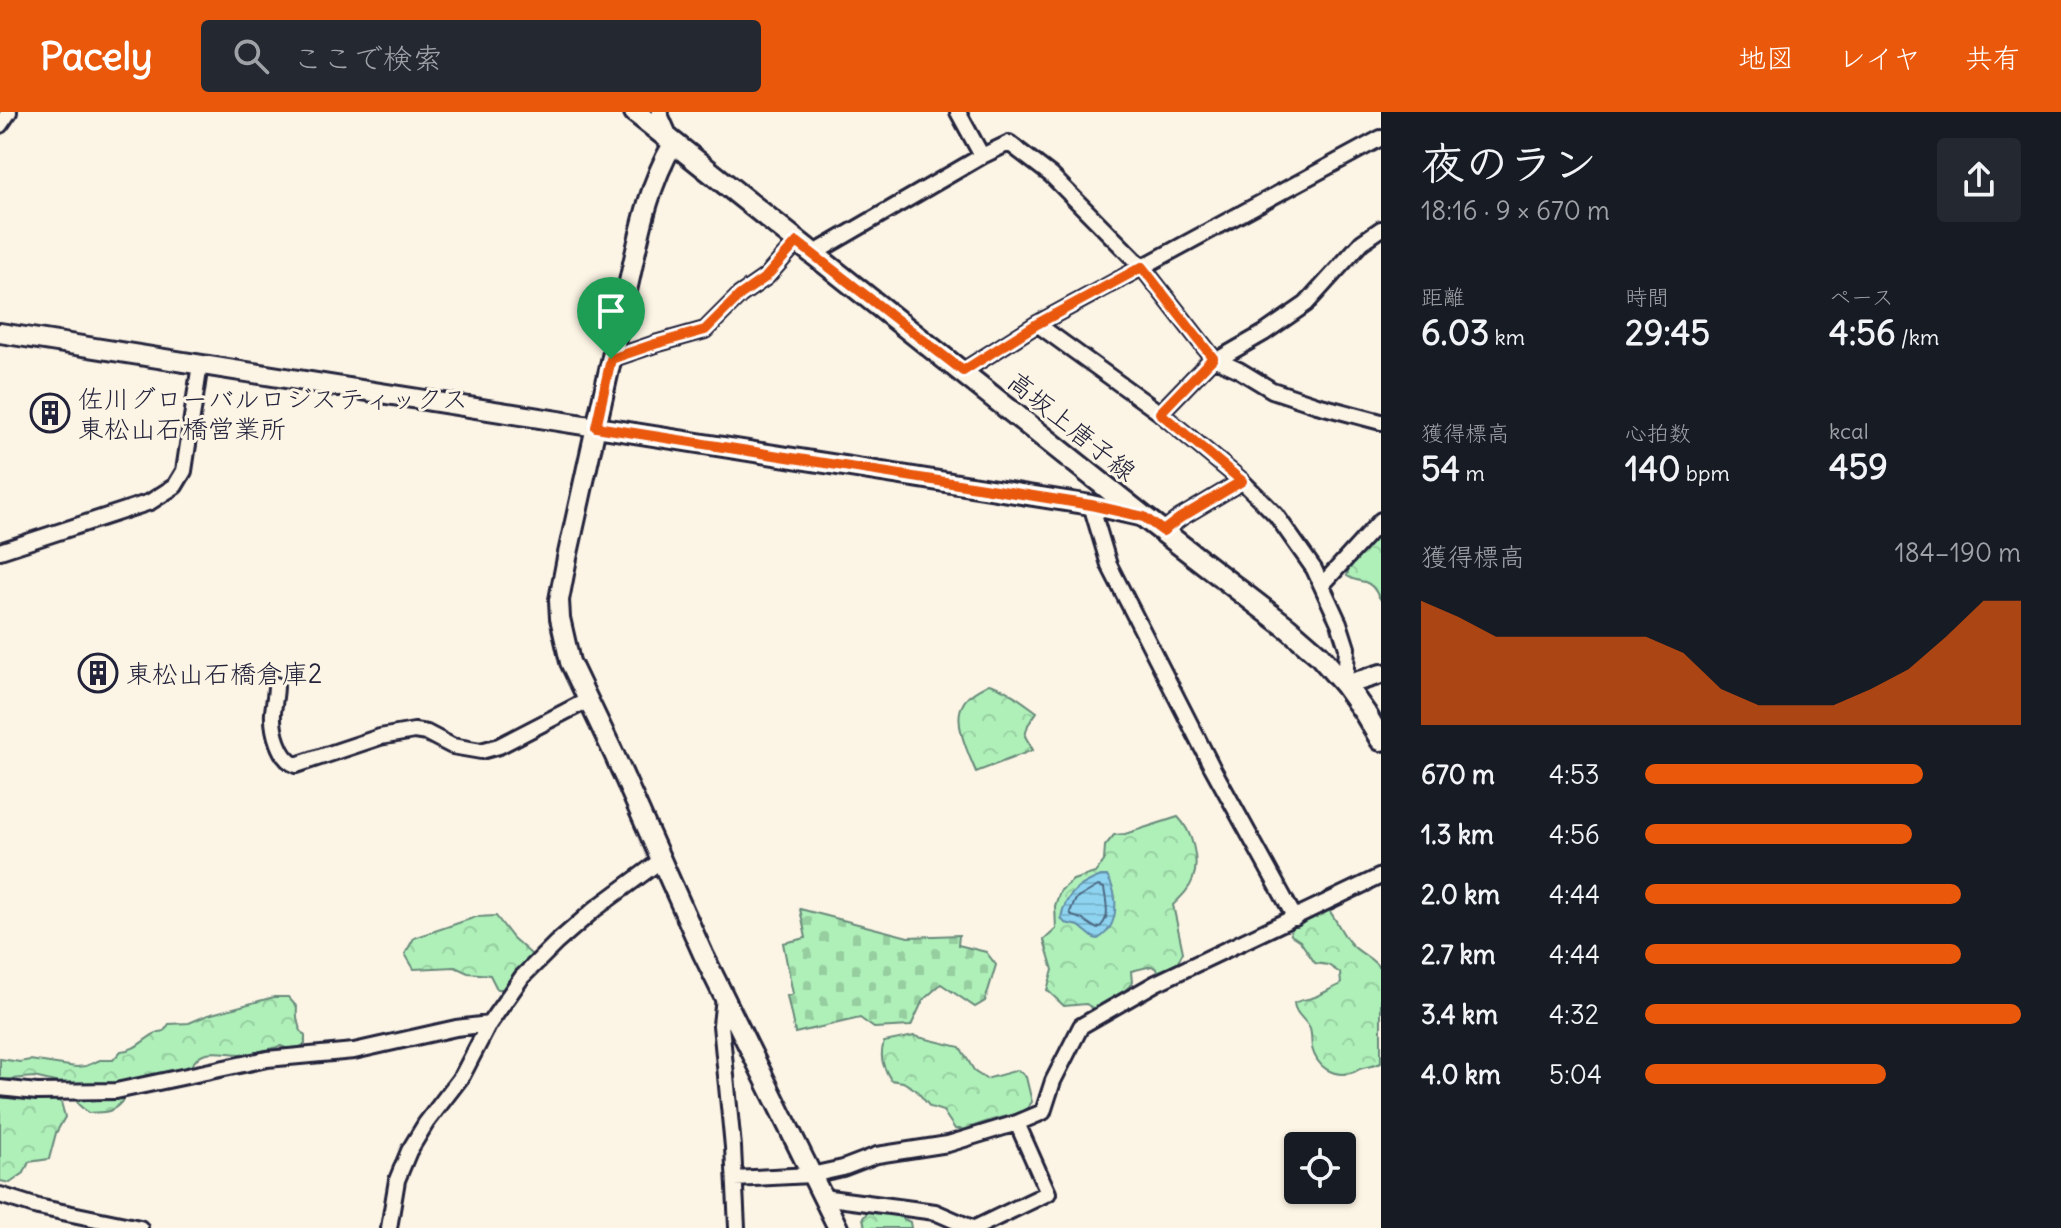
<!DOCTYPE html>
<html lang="ja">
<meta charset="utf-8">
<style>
:root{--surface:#171b24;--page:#242831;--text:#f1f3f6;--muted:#9ea1a6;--accent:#ea580c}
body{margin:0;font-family:Delius,"Klee One",sans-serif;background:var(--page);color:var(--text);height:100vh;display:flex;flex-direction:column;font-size:30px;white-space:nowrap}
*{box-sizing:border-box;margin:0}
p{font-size:26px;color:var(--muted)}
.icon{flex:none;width:44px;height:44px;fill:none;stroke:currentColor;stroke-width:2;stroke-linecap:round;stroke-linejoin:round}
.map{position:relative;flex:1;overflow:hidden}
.panel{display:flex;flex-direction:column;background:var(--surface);width:680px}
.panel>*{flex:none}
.fabs{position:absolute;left:1284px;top:1020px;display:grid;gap:16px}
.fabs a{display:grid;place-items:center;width:72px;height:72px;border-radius:8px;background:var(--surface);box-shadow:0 2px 6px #0004;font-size:40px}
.pin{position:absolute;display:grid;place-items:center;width:68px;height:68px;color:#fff;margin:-82px -34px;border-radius:50% 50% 50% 0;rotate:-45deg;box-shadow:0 0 8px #0007}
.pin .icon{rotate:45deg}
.round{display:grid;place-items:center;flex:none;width:84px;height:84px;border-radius:8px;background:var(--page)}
.headline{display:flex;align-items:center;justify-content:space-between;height:136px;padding:0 40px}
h1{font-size:44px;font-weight:700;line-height:60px}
.metrics{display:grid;grid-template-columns:repeat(3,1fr);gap:12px;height:136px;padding:8px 40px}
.metrics div{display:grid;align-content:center}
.metrics b{font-size:34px;font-weight:700}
.metrics small{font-size:22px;font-weight:400}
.metrics p{font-size:22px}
.chart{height:224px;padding:16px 40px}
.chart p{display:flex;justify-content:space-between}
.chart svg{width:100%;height:144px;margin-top:8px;fill:var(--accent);opacity:.7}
ul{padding:0 40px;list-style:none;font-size:26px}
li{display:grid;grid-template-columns:128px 96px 1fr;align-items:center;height:60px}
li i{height:20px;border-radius:10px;background:var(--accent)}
header{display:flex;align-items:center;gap:48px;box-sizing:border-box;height:112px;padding:0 40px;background:var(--accent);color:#fff}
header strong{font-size:38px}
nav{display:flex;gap:44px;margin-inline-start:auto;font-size:28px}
.search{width:560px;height:72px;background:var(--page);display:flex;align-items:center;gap:20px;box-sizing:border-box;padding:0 28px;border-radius:8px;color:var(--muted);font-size:30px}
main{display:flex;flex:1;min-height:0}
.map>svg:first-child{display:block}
</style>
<header>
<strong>Pacely</strong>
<div class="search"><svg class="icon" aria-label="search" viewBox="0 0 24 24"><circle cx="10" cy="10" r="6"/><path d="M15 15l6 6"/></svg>ここで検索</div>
<nav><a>地図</a><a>レイヤ</a><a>共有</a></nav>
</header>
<main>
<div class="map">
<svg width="1381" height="1116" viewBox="0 0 1381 1116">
<defs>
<pattern id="forest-crowns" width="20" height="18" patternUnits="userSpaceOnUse" patternTransform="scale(2)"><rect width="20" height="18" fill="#aff0b9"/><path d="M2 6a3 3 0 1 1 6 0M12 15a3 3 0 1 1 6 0" fill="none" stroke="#96cea0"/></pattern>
<pattern id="cemetery-stones" width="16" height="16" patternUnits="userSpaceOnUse" patternTransform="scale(2)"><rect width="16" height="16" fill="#aff0b9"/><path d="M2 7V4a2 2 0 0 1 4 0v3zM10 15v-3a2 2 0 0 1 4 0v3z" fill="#96cea0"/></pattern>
<pattern id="water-rules" width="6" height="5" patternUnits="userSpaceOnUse" patternTransform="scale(2)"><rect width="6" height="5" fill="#8ed4f0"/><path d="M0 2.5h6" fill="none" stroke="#7ab6cf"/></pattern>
</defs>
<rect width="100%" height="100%" fill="#fcf5e5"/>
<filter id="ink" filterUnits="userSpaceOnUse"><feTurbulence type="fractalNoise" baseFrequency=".0125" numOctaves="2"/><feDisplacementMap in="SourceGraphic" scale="16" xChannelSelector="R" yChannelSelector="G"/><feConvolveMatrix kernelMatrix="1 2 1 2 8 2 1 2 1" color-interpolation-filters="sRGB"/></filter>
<g filter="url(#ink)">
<path fill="url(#forest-crowns)" stroke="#68897a" stroke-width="2" d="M1381,416V488C1376,481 1374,473 1365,470C1358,468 1354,469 1347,464L1349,455Z
M989,572C1007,577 1022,589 1037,600L1028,613L1025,624L1033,638L976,660C969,643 952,609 963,592C967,583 980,577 989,572Z
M1178,705C1192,719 1200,748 1193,767C1189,778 1181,785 1173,793L1183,840L1177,852L1159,859L1152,854L1131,859L1132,871L1126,878L1096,898L1086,892L1064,894L1047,878L1053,858L1044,828L1056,817L1055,794L1060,779L1073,768L1095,761L1104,749L1105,734L1114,723L1125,722Z
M1328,797C1337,808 1341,821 1351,832C1360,842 1374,846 1381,858V951C1375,954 1369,954 1363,956C1355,958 1359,959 1351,961C1332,965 1317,955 1312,936C1311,930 1312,924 1310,917C1306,907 1295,903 1294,891C1301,887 1307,888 1315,885C1324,881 1332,876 1341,872L1340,861L1328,853L1315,851L1300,829L1291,823L1290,814L1321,799Z
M496,804L513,826L531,842L522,872L508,877H497L490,863L468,861L455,855L414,857L405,842L414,826L476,805Z
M274,885H288L297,895C296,905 298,917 305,924V932L293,939L281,934C268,937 257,941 244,942C232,943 219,938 206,941C196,943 195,952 187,957C177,963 149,967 137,967C129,977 123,994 109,999C103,1001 94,1000 88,1001L79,993L68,973L34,965L0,968V947L20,950L30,948L76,955L86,954L100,948H113L121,939C139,939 148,920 164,919L169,912L189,911L208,903Z
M914,924L960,935L975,960L986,967L1018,958L1026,965L1032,990L1024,1000L992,1008L965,1017H955L943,999L930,995L916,978L903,970L891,968C883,955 879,945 884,930Z
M0,984L48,986L61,990L65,1005L56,1021L49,1047L29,1050L24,1061L10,1071L0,1069Z
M869,1098L898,1104L910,1110L911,1116H865L863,1106Z"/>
<path fill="url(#cemetery-stones)" stroke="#68897a" stroke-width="2" d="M800,797L908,825L959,823L958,833L986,840L996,853L985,889L975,895L941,872L923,888L911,914L874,916L860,906L795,921L787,884L793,882L783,831L806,826Z"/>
<path fill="url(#water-rules)" stroke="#638da8" stroke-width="2" d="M1101,764H1107C1119,783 1120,814 1098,827L1094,826L1079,814L1065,811L1061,806C1065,782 1080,772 1101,764Z"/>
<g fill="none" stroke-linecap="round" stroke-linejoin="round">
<path stroke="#4d6983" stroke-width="2" d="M1098,774L1104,776C1106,791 1112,808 1097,817L1082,807L1072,804L1070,800L1076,787Z"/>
<defs>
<path id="minor" d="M659,0L670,25
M958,0L982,44
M0,13L9,0
M813,142L982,44L1009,31L1051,63L1142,155L1213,246L1239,258L1272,278L1317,293L1381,310
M1037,212L1160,301L1242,369L1276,403L1314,457L1339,511L1347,536L1345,573
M611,247L655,232L705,218L740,183L766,165L797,130
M1217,248L1264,221L1306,192L1362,130L1381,117
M963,259L1037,212L1381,26
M1160,301L1213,246
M1091,393L1109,453L1212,655L1295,806
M1163,419L1180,406L1242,369
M0,439L150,390L175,374L184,359L200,252
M1322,473L1381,408
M276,573C276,582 274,591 273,600C272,618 279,647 296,653L380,625L414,619L427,621L452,634L481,639L499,634L588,588
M724,885L721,913L733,1035L737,1116
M0,976L37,980L116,979L267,947L354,939L456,916L489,912
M735,1067L811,1063L843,1056L877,1043L948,1032L1017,1011L1043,1000L1053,969L1081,914L1156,871L1381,764
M0,1083L38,1095L140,1116
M822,1085L935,1100L972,1116
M389,1116L397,1068L409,1039L426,1011L462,964L489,912L522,865L556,831L595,797L660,749
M975,1116L1048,1081L1017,1011"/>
<path id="tertiary" d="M673,32C646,77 638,132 626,183C606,271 586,358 567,446L559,488L560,506L570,550L614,642L703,842L838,1116
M0,221L1091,393L1144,405
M1345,573L1381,562"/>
<path id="secondary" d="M635,0L1144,405L1288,516L1319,543L1345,573L1365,601L1381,628"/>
</defs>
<use href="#minor" stroke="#22223b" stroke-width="20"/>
<use href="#tertiary" stroke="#22223b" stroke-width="24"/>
<use href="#secondary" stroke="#22223b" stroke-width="26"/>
<use href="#minor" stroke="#fcf5e5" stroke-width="14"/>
<use href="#tertiary" stroke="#fcf5e5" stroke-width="18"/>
<use href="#secondary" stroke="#fcf5e5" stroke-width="20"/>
</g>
</g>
<g fill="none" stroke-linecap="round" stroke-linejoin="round" filter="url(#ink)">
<defs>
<path id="route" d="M797,130L963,259L1037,212L1142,155L1213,246L1160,301L1242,369L1180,406L1163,419L1144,405L1091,393L596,315L611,247L655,232L705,218L740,183L766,165Z"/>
</defs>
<use href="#route" stroke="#fff" stroke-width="16"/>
<use href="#route" stroke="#ea580c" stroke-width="10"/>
</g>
<defs>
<symbol id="building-ring" viewBox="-11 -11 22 22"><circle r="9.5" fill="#fcf5e5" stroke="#22223b" stroke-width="1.5"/><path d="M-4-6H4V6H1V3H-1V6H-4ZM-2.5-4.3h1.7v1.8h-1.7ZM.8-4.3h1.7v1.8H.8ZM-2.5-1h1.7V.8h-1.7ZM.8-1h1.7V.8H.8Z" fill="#22223b"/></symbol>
</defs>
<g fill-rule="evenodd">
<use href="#building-ring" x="28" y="279" width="44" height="44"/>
<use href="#building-ring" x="76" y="539" width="44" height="44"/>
</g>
<g text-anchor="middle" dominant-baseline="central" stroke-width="6" stroke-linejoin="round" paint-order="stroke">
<g font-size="26" fill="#22223b" stroke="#fcf5e5" text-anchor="start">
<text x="78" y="286">佐川グローバルロジスティックス<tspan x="78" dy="30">東松山石橋営業所</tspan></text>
<text x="126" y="561">東松山石橋倉庫2</text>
</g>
<g font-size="26" fill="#22223b" stroke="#fcf5e5">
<text transform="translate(1072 314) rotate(39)">高坂上唐子線</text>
</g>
</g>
</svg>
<div class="fabs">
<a><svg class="icon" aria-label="locate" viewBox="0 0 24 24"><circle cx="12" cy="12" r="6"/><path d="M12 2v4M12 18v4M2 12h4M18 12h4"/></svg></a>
</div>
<div class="pin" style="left:611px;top:247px;background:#1e9e55"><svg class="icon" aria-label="arrive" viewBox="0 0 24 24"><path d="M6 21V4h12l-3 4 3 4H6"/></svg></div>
</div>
<section class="panel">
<div class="headline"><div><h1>夜のラン</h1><p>18:16 · 9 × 670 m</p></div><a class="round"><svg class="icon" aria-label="share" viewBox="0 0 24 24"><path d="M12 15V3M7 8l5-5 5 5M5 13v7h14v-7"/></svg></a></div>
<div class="metrics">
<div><p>距離</p><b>6.03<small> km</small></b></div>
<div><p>時間</p><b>29:45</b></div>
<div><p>ペース</p><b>4:56<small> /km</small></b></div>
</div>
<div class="metrics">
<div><p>獲得標高</p><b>54<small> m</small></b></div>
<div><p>心拍数</p><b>140<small> bpm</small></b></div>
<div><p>kcal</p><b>459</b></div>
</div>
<div class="chart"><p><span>獲得標高</span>184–190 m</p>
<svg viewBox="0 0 160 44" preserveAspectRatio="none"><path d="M0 44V6L10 11L20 17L30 17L40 17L50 17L60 17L70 22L80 33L90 38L100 38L110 38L120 33L130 27L140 17L150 6L160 6V44z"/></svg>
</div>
<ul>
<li><b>670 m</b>4:53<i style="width:74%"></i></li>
<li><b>1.3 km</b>4:56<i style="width:71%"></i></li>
<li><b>2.0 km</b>4:44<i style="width:84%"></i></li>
<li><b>2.7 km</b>4:44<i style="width:84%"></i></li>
<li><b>3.4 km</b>4:32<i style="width:100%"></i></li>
<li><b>4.0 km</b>5:04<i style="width:64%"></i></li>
</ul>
</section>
</main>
